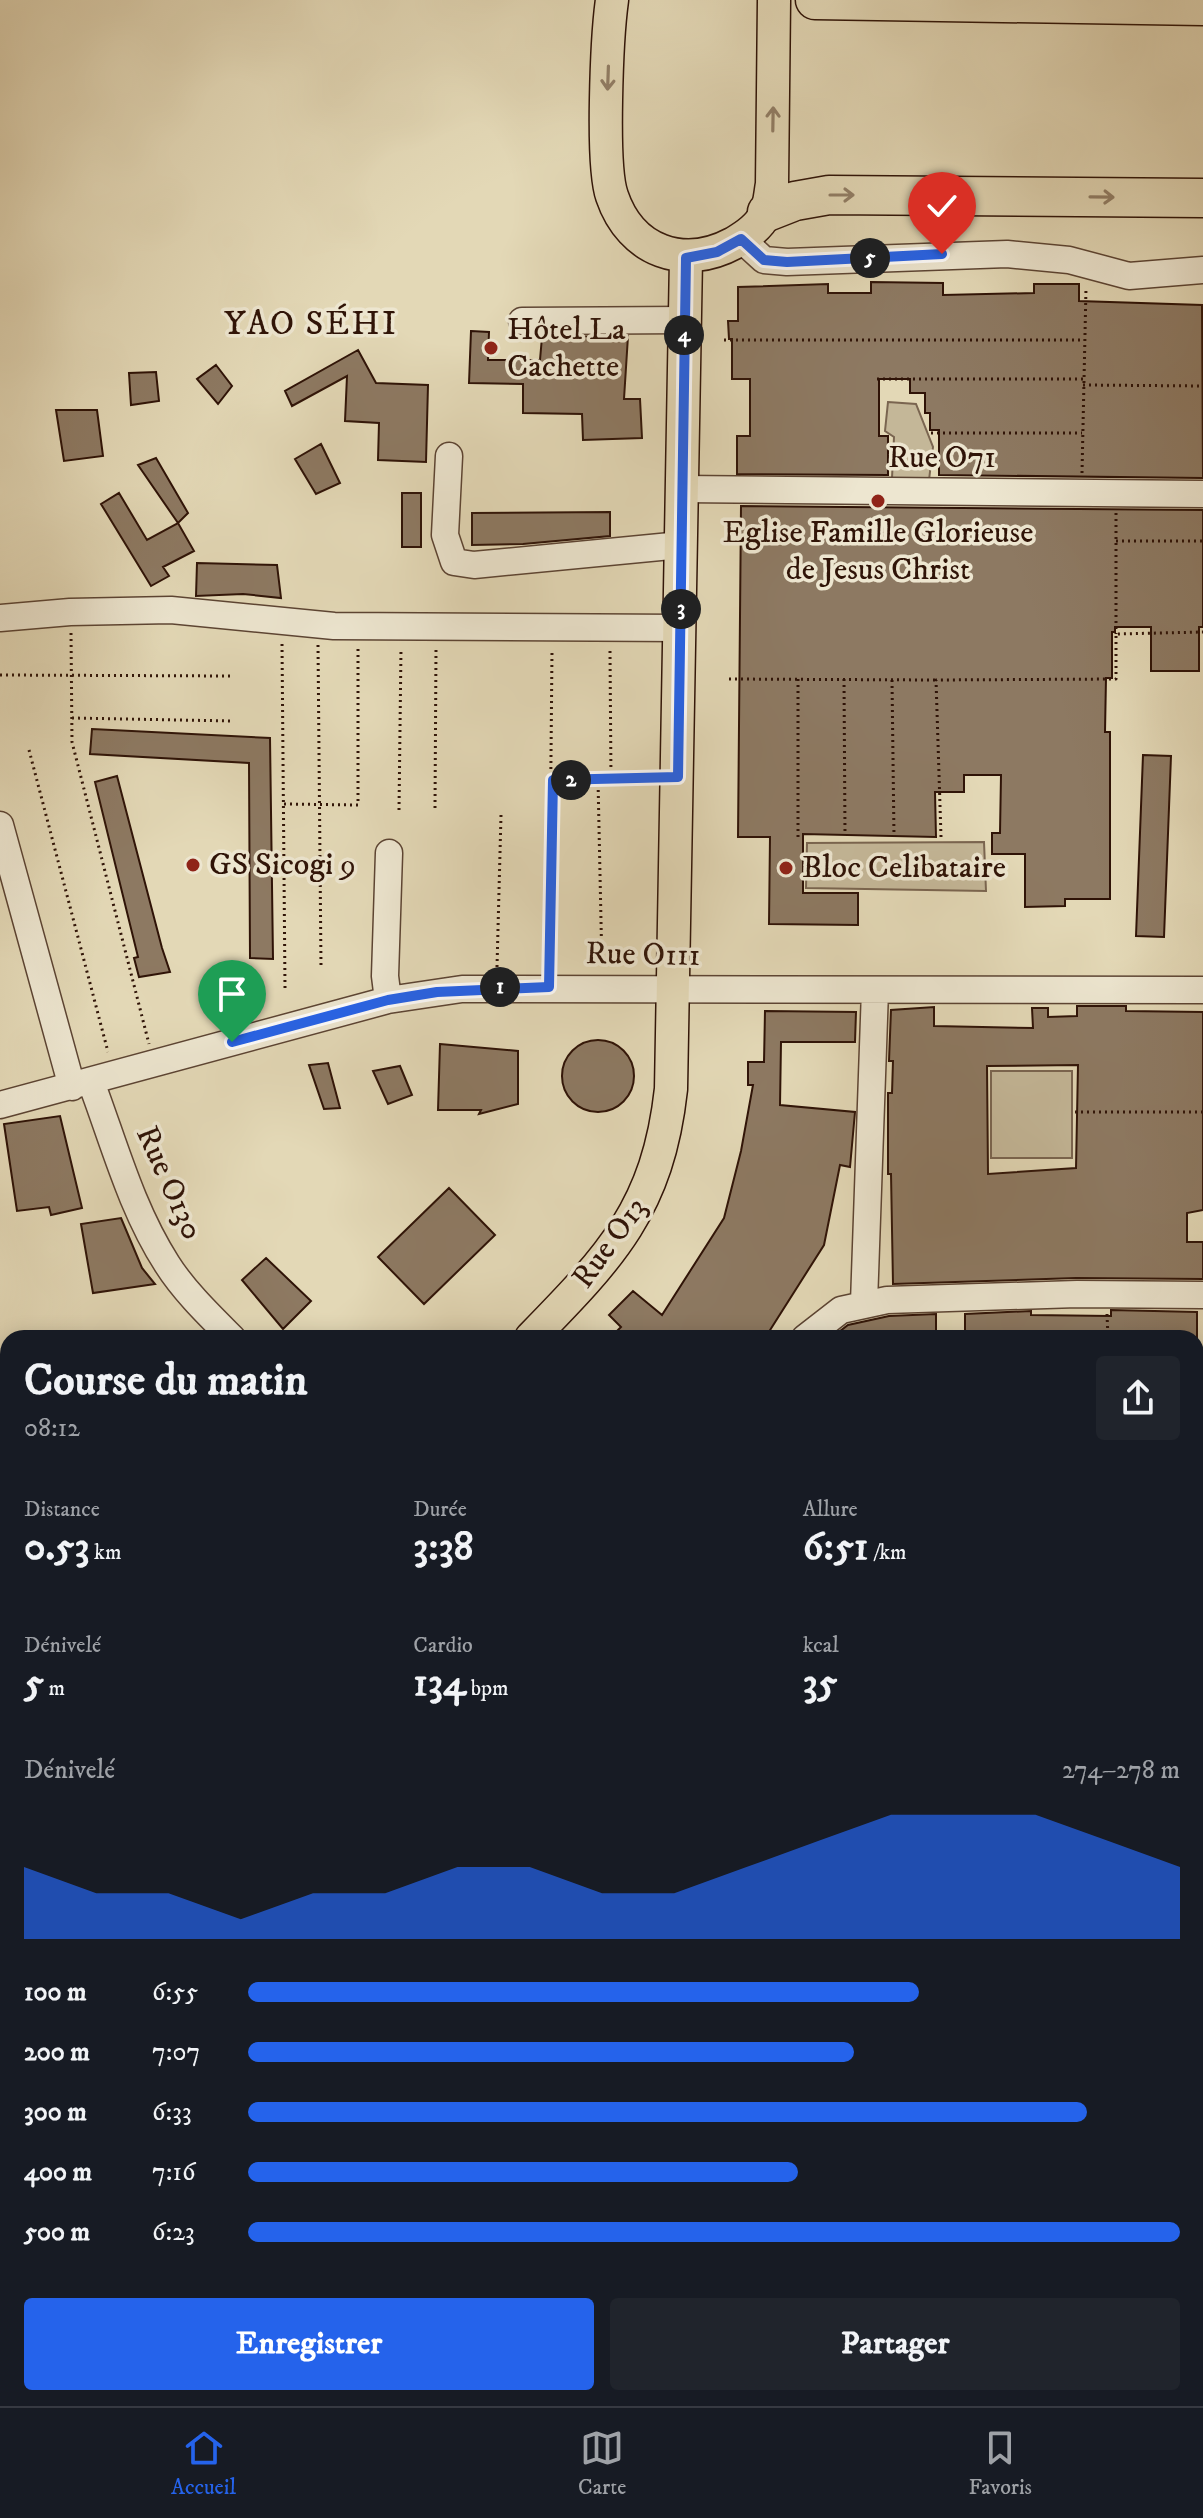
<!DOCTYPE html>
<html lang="fr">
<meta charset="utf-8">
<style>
:root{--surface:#171b24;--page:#20242c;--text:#f1f3f6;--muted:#9ea1a6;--line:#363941;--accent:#2563eb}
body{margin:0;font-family:"IM FELL DW Pica",serif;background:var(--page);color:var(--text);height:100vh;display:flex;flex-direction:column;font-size:30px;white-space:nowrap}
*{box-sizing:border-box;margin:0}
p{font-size:26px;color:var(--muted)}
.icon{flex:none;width:44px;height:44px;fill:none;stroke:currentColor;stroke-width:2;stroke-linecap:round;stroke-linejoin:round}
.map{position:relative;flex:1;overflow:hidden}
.drawer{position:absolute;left:0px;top:1330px;width:1204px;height:1076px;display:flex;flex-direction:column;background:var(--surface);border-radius:24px 24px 0 0;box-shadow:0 4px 20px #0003}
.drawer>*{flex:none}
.pin{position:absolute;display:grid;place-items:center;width:68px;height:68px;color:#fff;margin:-82px -34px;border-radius:50% 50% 50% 0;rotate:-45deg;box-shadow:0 0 8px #0007}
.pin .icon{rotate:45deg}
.km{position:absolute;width:40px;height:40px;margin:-20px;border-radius:50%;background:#222;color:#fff;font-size:22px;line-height:40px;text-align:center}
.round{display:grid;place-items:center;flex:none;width:84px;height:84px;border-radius:8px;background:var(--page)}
.summary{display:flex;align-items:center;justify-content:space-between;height:136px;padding:0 24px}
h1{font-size:44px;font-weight:800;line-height:60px}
.figures{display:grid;grid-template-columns:repeat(3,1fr);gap:12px;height:136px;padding:8px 24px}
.figures div{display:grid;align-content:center}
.figures b{font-size:40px;font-weight:800}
.figures small{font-size:22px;font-weight:400}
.figures p{font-size:22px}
.chart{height:224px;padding:16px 24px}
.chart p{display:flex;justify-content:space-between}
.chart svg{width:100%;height:144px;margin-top:8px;fill:var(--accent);opacity:.7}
.primary-button{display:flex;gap:16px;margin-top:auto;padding:16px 24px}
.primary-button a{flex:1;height:92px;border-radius:8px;background:var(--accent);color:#fff;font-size:32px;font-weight:800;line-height:92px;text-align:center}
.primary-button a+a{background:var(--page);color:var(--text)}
ul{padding:0 24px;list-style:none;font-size:26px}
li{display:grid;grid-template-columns:128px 96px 1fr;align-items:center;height:60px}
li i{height:20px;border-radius:10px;background:var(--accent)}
.tabs{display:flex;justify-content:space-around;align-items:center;height:112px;border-top:2px solid var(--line);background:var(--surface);font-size:22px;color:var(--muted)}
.tabs a{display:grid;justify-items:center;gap:4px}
.tabs .current{color:var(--accent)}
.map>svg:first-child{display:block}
</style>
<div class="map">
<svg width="1203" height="2406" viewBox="0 0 1203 2406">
<rect width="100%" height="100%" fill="#e3d8b6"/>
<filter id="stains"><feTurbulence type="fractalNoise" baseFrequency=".0025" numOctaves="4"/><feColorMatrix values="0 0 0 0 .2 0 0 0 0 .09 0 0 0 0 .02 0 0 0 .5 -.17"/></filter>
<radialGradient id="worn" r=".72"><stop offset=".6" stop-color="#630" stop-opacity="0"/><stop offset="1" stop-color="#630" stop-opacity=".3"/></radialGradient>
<path fill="#c4b798" stroke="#7a6550" stroke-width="2" d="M888,402L916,404L933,447L929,480L892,478L894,437L885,431Z
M984,842L986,891L806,888L807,843Z
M991,1071H1072V1158H991Z"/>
<path fill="#8d7962" stroke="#2f1307" stroke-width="2" fill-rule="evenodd" d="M871,282L943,283V295L1034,293V284H1079V301L1202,305L1203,478L939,475V430H930V413H925V393H910V379H879V436H888V475L737,474V436H750V379H732V339H729L728,321H738V287L828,284V293H871Z
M471,331L489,332L488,360H540L542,337L628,336L624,399H640L642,438L583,440L582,414L523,413V384L469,383Z
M358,350L376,383L428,385L426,462L378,460L379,423L345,421L347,376L292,406L285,391Z
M216,365L232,386L218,404L197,379Z
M156,372L159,401L131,405L129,373Z
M56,410H97L103,456L64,461Z
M321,444L340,483L316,494L295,459Z
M156,458L188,513L178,523L138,465Z
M119,493L147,540L178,523L194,551L163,567L169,576L151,586L101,504Z
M402,493H421V547H402Z
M741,506L1203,510V627H1199V671H1151V627H1115V632H1112V678H1106L1105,732H1110V899H1065V906L1025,907V854H992V833H1000L1001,775H964V792H935L936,837L803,834V893H858V925L769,924L770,837H738Z
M610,512V536L523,544L472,545V513Z
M197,563L277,565L281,598L243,594L196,596Z
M92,729L270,738L273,959L250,958L249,763L90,754Z
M1143,755L1171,756L1164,937L1136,936Z
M117,776L162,948L170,972L139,977L134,958L138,957L95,782Z
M1077,1006H1126V1011L1203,1012V1210L1187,1213V1242H1203V1279L1076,1278L893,1284L891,1174H888V1093H892L893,1061H889L891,1010L934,1007V1026L1033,1028L1032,1008H1048V1017L1077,1016ZM1078,1065L1076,1168L988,1174L987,1066Z
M765,1011L856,1012L855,1042H781L780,1105L855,1112L850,1167L840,1165L824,1245L765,1338H610L621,1327L609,1315L633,1291L662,1315L724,1218L741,1151L753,1085H748V1062H764Z
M562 1076a36 36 0 1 1 72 0a36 36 0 1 1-72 0Z
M440,1044L518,1051V1104L479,1114L481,1110H438Z
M328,1063L340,1108L324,1109L309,1065Z
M400,1066L412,1095L388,1104L373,1071Z
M60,1116L82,1208L51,1215L49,1207L17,1211L4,1124Z
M449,1188L495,1235L424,1304L378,1257Z
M121,1218L142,1268L155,1284L93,1293L81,1224Z
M266,1258L311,1301L283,1329L242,1280Z
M1111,1310L1197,1312V1338H965V1314L1031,1311V1315L1111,1316Z
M936,1314V1338H831L848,1325L889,1316Z"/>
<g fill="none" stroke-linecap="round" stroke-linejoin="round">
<defs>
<path id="minor" d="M741,239L764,260L787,262L1007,254L1069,260L1129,276L1203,270
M522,321L685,320
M449,456L445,535L454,562L474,565L681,545
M682,489L1203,494
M0,618L70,612L171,610L334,626L681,628
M0,825L72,1087
M388,1000L385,976L389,853
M91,1082C114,1143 131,1208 167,1264C184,1291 210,1316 232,1338
M0,1105L388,1000L462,989L1203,990
M864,1303L875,990
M805,1338L841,1310L887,1300L1077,1294L1203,1295
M1196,1953H1203
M0,2126L8,2118
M1196,2348L1203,2346
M626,2398L634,2406
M1086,2398V2406
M102,2406L105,2398
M997,2406L1027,2398"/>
<path id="major" d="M612,0C607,36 601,165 612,196C631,252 684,270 734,243C746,236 760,226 765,214C770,205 770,194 772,184L774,0
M531,1338C611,1256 658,1208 671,1089L686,258
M0,1866L8,1858"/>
<path id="highway" d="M815,0L1203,6
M767,212L795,201L829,195L1203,198"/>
</defs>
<use href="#minor" stroke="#5c4433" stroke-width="29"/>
<use href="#major" stroke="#2f1307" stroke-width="35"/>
<use href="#highway" stroke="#2f1307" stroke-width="41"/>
<path stroke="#2f1307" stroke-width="3" stroke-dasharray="2 4" stroke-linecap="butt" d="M724,340H1083
M877,379H1083
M1083,385L1203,386
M931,433H1082
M1082,473L1086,288
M1116,513V634
M1116,541H1203
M71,633L72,742L149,1044
M282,644L285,988
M318,645L321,967
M610,651L611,780
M0,675L233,676
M729,679L936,680
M798,679V837
M844,679L845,834
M892,680L894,837
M72,718L232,721
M29,750L108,1052
M554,780H598L602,968
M598,780L654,778
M284,804L358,805V647
M435,808L436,649
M399,810L401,648
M941,837L936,680L1116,679V634L1203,632
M497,967L501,815
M549,967L552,651
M1075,1112H1203
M1107,1314L1108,1338"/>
<use href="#minor" stroke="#ede6d0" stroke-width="26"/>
<use href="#major" stroke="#e3d8b6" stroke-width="32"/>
<use href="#highway" stroke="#e3d8b6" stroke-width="38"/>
</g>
<defs><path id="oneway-shaft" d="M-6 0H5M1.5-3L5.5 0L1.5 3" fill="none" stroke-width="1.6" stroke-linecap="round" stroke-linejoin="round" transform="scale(2)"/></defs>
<g stroke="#927f67">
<use href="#oneway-shaft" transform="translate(608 78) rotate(92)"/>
<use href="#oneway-shaft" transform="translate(773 119) rotate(-89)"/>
<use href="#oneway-shaft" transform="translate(842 195)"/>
<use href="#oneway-shaft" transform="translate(1102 197) rotate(1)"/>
</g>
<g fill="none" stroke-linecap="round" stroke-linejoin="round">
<defs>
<path id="route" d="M232,1042L388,1000L437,992L549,987L553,780L678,777L686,258L717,252L741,239L764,260L787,262L942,254"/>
</defs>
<use href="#route" stroke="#fff" stroke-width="16"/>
<use href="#route" stroke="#2563eb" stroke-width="10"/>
</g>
<g fill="#8f2418" stroke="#ede6d0" stroke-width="3">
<circle cx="491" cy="348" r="8"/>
<circle cx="878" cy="501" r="8"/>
<circle cx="193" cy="865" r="8"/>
<circle cx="786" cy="868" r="8"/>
</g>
<g text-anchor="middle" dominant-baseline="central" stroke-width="7" stroke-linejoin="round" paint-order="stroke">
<g font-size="32" fill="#2f1307" stroke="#ede6d0" text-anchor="start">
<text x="507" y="330">Hôtel La<tspan x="507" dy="37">Cachette</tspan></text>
<text x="878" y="533" text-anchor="middle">Eglise Famille Glorieuse<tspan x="878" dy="37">de Jesus Christ</tspan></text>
<text x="209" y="865">GS Sicogi 9</text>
<text x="802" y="868">Bloc Celibataire</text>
</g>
<g font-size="32" fill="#2f1307" stroke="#ede6d0">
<text x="942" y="458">Rue O71</text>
<text transform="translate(643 955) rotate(1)">Rue O111</text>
<text transform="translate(169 1183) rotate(66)">Rue O130</text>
<text transform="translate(610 1243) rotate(-54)">Rue O13</text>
</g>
<g font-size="34" letter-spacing="2" fill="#2f1307" stroke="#ede6d0">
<text x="311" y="324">YAO SÉHI</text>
</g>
</g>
<rect width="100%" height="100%" filter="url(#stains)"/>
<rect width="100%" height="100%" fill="url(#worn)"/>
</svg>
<div class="pin" style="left:232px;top:1042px;background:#1e9e55"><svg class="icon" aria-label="arrive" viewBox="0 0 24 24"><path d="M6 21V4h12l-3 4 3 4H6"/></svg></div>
<div class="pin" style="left:942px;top:254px;background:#d93025"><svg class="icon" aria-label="check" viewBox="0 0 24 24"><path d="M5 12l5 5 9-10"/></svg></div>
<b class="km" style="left:500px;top:987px">1</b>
<b class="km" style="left:571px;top:780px">2</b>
<b class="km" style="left:681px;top:609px">3</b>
<b class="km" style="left:684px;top:335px">4</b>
<b class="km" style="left:870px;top:258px">5</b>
<section class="drawer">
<div class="summary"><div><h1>Course du matin</h1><p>08:12</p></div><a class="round"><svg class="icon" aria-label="share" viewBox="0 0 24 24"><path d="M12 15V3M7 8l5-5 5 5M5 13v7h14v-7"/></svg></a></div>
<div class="figures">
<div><p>Distance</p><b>0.53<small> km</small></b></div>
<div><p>Durée</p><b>3:38</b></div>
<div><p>Allure</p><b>6:51<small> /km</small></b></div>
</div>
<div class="figures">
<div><p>Dénivelé</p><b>5<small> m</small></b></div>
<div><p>Cardio</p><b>134<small> bpm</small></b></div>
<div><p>kcal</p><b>35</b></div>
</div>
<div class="chart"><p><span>Dénivelé</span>274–278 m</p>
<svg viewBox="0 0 160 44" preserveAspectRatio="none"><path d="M0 44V22L10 30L20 30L30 38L40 30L50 30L60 22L70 22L80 30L90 30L100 22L110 14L120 6L130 6L140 6L150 14L160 22V44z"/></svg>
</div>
<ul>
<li><b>100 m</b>6:55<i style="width:72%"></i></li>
<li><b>200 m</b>7:07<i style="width:65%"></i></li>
<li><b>300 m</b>6:33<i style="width:90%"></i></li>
<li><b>400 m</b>7:16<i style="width:59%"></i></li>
<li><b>500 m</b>6:23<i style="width:100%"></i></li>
</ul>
<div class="primary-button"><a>Enregistrer</a><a>Partager</a></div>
</section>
</div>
<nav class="tabs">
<a class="current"><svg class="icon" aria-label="home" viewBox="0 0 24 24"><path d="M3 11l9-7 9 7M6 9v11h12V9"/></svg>Accueil</a>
<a><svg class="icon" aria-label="map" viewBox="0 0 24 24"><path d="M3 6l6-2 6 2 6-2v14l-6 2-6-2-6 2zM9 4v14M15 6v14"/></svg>Carte</a>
<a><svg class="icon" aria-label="saved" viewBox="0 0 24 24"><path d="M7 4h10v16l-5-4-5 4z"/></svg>Favoris</a>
</nav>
